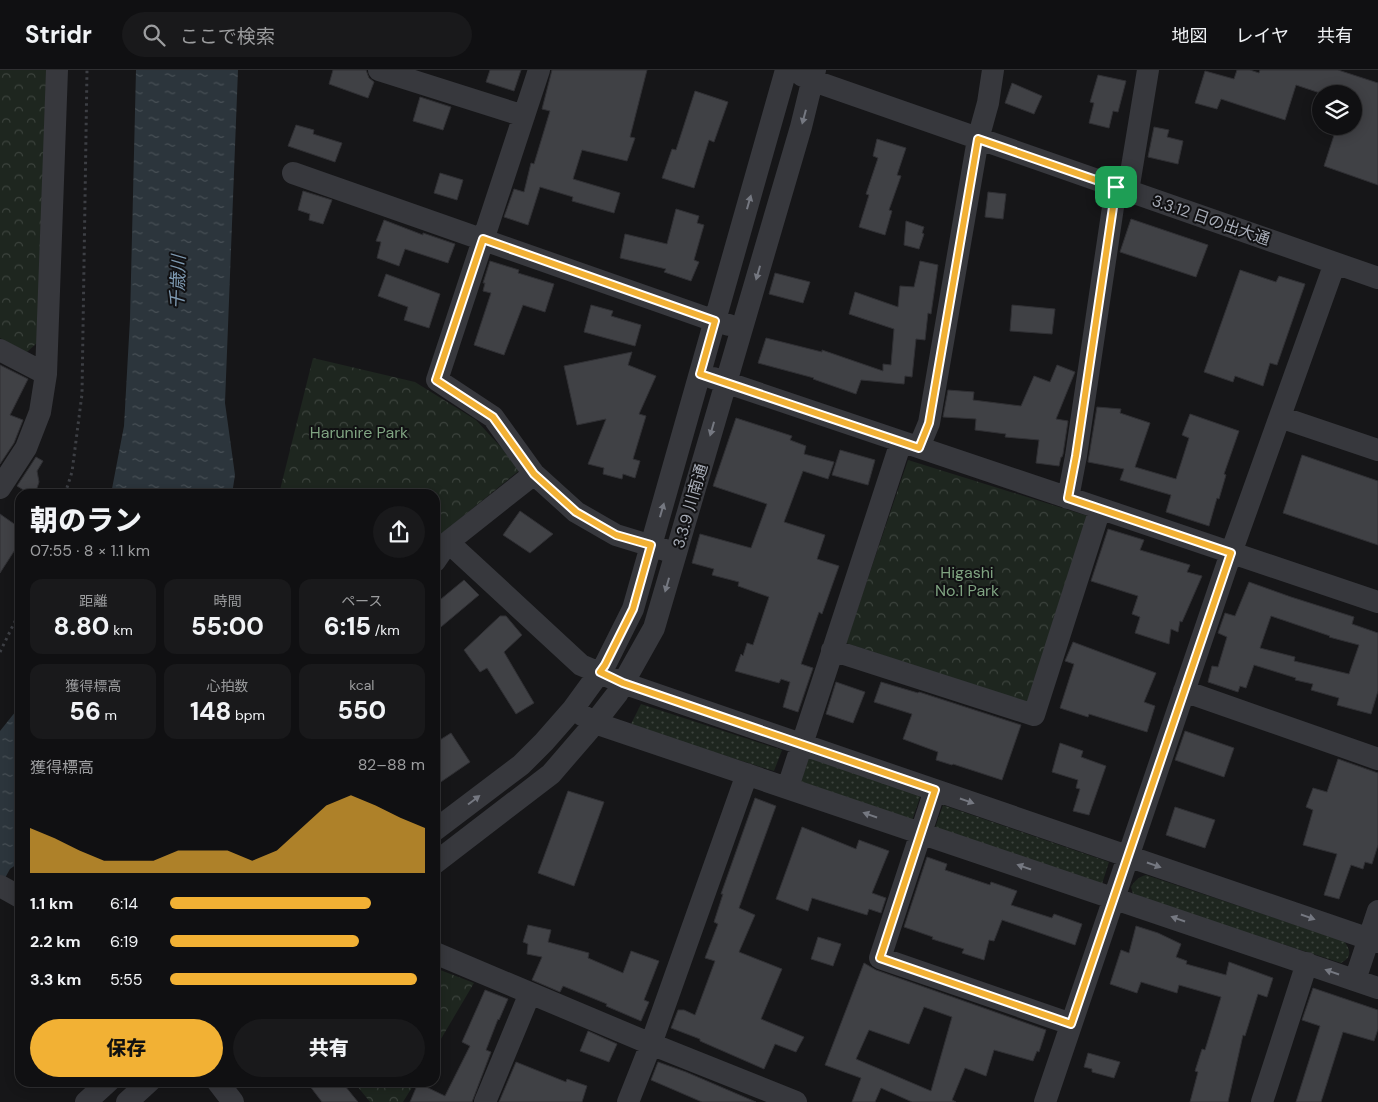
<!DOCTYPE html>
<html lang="ja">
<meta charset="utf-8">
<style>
:root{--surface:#101012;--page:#19191b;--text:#f1f3f6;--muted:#9c9d9f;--line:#303032;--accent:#f2b134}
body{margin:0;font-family:"DM Sans","Noto Sans JP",sans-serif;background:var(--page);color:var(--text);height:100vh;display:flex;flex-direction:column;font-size:19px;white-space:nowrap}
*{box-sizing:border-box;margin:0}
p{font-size:16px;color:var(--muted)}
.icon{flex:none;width:28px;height:28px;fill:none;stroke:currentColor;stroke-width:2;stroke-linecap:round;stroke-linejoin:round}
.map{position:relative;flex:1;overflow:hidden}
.panel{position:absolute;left:15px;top:419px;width:425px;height:598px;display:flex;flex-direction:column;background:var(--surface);border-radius:15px;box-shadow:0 2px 12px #0003,0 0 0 1px var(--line)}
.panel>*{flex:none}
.fabs{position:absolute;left:1312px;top:15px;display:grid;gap:10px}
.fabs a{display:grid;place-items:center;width:50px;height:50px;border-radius:50%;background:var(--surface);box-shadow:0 2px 12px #0003,0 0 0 1px var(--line);font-size:25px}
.pin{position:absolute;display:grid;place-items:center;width:42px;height:42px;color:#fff;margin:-21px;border-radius:10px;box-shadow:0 2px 8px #0006}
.round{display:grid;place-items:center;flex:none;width:52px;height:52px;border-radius:26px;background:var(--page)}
.summary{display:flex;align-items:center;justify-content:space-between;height:85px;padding:0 15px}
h1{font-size:28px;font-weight:800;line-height:38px}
.stats{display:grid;grid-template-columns:repeat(3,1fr);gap:8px;height:85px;padding:5px 15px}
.stats div{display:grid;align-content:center;border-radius:12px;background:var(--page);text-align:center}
.stats b{font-size:25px;font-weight:800}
.stats small{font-size:14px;font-weight:400}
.stats p{font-size:14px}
.chart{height:140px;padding:10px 15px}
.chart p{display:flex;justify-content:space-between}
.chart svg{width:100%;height:90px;margin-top:5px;fill:var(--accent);opacity:.7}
.action{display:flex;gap:10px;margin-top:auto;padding:10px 15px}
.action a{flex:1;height:58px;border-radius:30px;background:var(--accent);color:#111;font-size:20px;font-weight:800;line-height:58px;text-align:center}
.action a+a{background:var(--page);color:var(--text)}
ul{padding:0 15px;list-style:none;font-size:16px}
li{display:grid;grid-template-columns:80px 60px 1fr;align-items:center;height:38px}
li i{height:12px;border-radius:6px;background:var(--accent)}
header{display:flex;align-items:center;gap:30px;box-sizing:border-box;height:70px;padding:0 25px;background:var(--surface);border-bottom:1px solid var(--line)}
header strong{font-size:24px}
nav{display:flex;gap:28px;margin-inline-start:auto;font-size:18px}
.search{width:350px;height:45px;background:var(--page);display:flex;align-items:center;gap:12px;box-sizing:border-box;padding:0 18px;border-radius:28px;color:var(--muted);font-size:19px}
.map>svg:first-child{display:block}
</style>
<header>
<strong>Stridr</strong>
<div class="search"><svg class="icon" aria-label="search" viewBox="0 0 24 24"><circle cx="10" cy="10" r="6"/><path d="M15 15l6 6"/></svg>ここで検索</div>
<nav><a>地図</a><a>レイヤ</a><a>共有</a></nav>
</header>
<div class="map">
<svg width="1378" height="1032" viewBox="0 0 1378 1032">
<defs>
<pattern id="grass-dots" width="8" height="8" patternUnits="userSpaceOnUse" patternTransform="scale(1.25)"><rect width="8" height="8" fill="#1e261f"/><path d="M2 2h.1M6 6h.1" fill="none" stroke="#3c433d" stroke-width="1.8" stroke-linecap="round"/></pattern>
<pattern id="park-crowns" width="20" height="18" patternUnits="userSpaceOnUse" patternTransform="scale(1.25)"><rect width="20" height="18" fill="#1e261f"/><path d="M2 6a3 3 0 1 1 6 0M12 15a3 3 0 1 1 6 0" fill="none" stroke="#3c433d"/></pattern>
<pattern id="water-ripples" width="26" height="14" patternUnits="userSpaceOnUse" patternTransform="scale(1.25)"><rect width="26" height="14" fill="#2c353c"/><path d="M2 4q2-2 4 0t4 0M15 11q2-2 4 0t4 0" fill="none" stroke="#485056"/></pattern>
</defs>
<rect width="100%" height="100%" fill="#161618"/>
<path fill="url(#grass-dots)" d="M641,634L782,680L774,701L630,656Z
M809,687L921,724L912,751L800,714Z
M943,735L1109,792L1102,814L935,758Z
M1146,805L1344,871C1351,880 1352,888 1341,893L1137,827L1133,824L1131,817C1135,810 1139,807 1146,805Z"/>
<path fill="url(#park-crowns)" d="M0,0H48L38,272L27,282L0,268Z
M313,288L415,312L476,350L521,399L435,469V424H279Z
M908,390L1088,446L1027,633L846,573Z
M435,898L474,913L435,979Z
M353,1011H416L403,1032H370Z"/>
<path fill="url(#water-ripples)" d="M136,0H238L225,333L235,405L232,424H111L124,356L130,249Z
M20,636V792L10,799L0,817V661Z"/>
<path fill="#404145" stroke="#303034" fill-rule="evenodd" d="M333,0H366L369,8L374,12L368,28L329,14Z
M490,0H521L514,21L486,12Z
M552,0H647L630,67L635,68L627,91L582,80L573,109L620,123L614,143L572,131L573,127L540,117L528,155L504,147L514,119L524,122L531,93L534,94L550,41L542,39Z
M1237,0H1250L1259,3L1260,0H1338L1378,13V115L1324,96L1337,56H1354V24H1323L1296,15L1285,50L1221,29L1217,39L1195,33L1205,1L1234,9Z
M1098,5L1126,11L1118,42L1113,41L1109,58L1089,53L1094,33L1090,32Z
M1012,13L1042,26L1034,44L1005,33Z
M695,21L728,32L714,72L709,70L694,118L662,108L672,79L676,80Z
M420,27L451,37L443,60L413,51Z
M296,55L314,60L313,64L342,73L335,92L288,76Z
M1154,57L1169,60L1167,67L1183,71L1178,94L1148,87Z
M877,69L906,78L897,105L901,106L889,140L892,141L885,165L859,157L869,125L866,124L878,88L873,86Z
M440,103L463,110L457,130L434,123Z
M303,121L332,130L323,154L309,150L310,144L298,140Z
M988,122L1006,124L1003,149L985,147Z
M676,139L699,146L697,153L704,155L694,190L699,192L691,211L664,202L666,199L620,188L625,164L667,174Z
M1131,149L1208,175L1196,207L1120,182Z
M384,150L423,165V163L455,174L448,193L405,179L399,196L377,188L381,172L376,171Z
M906,151L924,157L922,163L924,164L919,179L904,175Z
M490,191L519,200L518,203L554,214L545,242L523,235L504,285L474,275L491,223L483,221L485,213H483Z
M920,191L938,195L931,244L928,243L925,270L916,269L912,307L905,306L904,314L861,310L856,324L813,309L814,308L758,293L766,268L822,282V280L883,301V294L891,295L894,259L849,244L855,222L898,237L900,216L914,217Z
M1240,200L1276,212L1279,206L1305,214L1277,295L1270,293L1263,316L1235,306L1233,312L1204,302Z
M775,203L810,212L803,233L769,224Z
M386,204L440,224L429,258L404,250L408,237L378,226Z
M591,235L613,241L611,246L641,255L635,276L584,262Z
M1012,235L1055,239L1052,264L1010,261Z
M632,282L628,295L656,306L639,344L646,346L633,389L640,391L635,408L623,404L622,409L603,404L604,398L588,394L606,349L577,355L564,296Z
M0,295L28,309L10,345L23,350L14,373L0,394Z
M1057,295L1075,302L1056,349L1068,351L1063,384L1062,387H1061L1059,396L1036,393L1039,370L1005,367L1006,364L975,360L976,349L943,347L948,320L974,322L973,330L1021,336L1034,306L1050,312Z
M1097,337L1121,339L1120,343L1150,353L1135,397L1176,409L1189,368L1182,365L1190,344L1239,361L1224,404L1226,405L1219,429L1217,428L1209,456L1166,442L1171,425L1120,410L1124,399L1088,392Z
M736,348L792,366L790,370L806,376L804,384L834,392L828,409L803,401L784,452L825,465L817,489L839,496L822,544L819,542L801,594L813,598L798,642L783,637L790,612L781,609L779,613L735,601L741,584L743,586L747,573L753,575L769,527L738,516L739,512L712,505L714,499L692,493L700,464L751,478L767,434L713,416Z
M840,380L875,390L868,415L832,405Z
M1302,385L1378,411V475L1283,443Z
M36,387L43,391L37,401L39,412L35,424H30L17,416Z
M520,441L553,464L530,483L503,465Z
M0,444L20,458V472L0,503Z
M1108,459L1144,470L1140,480L1190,495L1187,502L1202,506L1182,552L1180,551L1178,562L1171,559L1169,574L1135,563L1140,547L1132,544L1138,526L1091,511Z
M464,510L479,525L435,562V534Z
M1249,512L1291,527L1354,547L1352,554L1378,563V621L1371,644L1337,635L1339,628L1311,620L1313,614L1295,610L1296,608L1254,595L1246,618L1240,616L1238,622L1208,612L1212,596L1218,597L1227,567L1218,563L1225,543L1235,546ZM1271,546L1330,566L1329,567L1359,575L1349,604L1294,591L1295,587L1260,578Z
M500,546H506L522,565L504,582L534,633L516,644L487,598L480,602L464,580Z
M1073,572L1156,603L1144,632L1155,636L1147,662L1089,644L1088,647L1060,638L1074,594L1065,591Z
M836,612L865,622L853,653L826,644Z
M881,612L918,623L919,622L1021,655L1002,710L953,694L952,695L936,690L938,682L903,669L912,644L874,632Z
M1185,661L1234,678L1224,707L1175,690Z
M451,663L470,692L435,716V673Z
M1060,673L1083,681L1081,687L1106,696L1089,745L1073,741L1080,719L1076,718L1078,710L1052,702Z
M1338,689L1378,703V775L1372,794L1365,792L1363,799L1351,795L1339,829L1324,825L1337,784L1303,775L1313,740L1306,737L1313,718L1327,722Z
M568,721L604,732L574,816L538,803Z
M755,728L776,736L739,838L755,845L739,882L782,899L761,949L804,967L796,982L775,974L764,999L700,971V969L671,958L678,940H684L695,945L715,891L705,888L718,854L714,852L723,824H721Z
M1175,737L1215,750L1205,778L1166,765Z
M802,757L856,779L859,770L889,781L872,823L886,828L881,843L869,839L867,845L812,828L808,841L776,829Z
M927,787L947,794L945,800L990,815L991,812L1017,821L1011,835L1052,848L1054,844L1082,854L1075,875L1002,850L994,871L989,870L984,890L962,883L964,879L932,869L933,867L904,857Z
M528,855L551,860L548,872L589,883L588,888L623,903L631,881L659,891L644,930L649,932L641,951L606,936L607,934L563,916L560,922L532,910L542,887L527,884L528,874L523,872Z
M1136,856L1158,863L1181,874L1176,887L1187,891L1186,894L1226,905L1229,892L1273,908L1267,927L1258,924L1245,966L1243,965L1228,1032H1190L1198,1002L1195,1001L1202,979L1205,980L1221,927L1179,915L1177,923L1141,912L1137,923L1110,914L1121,880L1129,883Z
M818,867L841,874L833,896L811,889Z
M864,893L876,900L1046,960L1039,982L1037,981L1033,991L994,980L986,1006L965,998L952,1030L956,1032H912L881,1018L875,1032H852L861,1008L825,995ZM924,937L952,947L931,1021L856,989L869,960L909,974Z
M1313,918L1378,940V959L1374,971L1343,962L1321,1032H1296L1320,956L1302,950Z
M485,920L508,929L499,950L498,949L486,980L491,982L472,1032H410L418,1013L445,1026L470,976L462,972Z
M588,961L617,974L609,992L580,981Z
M1088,983L1120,992L1114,1008L1092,1002V999L1084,997Z
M516,992L566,1012L567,1009L587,1016L582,1032H499Z
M658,992L686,1002L756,1032H702L651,1010Z
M306,1011H341L358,1032H322Z"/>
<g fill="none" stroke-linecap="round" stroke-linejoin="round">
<path stroke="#3d3f44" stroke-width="3" stroke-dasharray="2.5 4" stroke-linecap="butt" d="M65,424L72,402L82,324L87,0
M0,582L20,541"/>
<path stroke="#37383d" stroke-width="22" d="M379,0L524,46
M539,0L437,310L493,347L534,404L576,442L616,465L665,480
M801,5L814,11L1378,208
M293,103L715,251L729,255
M1128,121L1148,0
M0,280L46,304
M713,308L1378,532
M1280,347L1378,380
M919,377L929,353L978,69L988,33L993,0
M0,418L26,378L40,342L46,304L57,0
M1068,428L1076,386L1116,117
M448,472L581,595L623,613L1378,872
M435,491L448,472L534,404
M832,580L1034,645L1100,439
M1184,621L1378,689
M582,645L595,653L1378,918
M788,717L901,372
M935,720L880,888L1071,954
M435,760L521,695L544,672L573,639L605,595L633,539L786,0
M435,793L551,704L589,660L617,624L654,558L801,57L815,0
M0,816L20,827
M435,883L651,974L796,1032
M1355,910L1378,841
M217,1011L233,1032
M86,1032L109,1011
M127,1032L150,1011
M485,1032L530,923
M628,1032L651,974L747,704
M1045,1032L1231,483L1335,193
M1262,1032L1307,893"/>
</g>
<defs><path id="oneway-solid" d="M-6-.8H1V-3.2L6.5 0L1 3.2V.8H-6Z" transform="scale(1.25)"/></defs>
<g fill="#757881">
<use href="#oneway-solid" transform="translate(804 47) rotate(105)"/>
<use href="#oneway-solid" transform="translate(749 132) rotate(-74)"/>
<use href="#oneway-solid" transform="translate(758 203) rotate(106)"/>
<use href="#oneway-solid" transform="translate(712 359) rotate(106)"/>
<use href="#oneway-solid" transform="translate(662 440) rotate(-74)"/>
<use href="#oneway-solid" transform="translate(667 515) rotate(106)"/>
<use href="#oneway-solid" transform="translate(474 730) rotate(-37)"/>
<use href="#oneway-solid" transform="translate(967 731) rotate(19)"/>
<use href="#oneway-solid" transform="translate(870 745) rotate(-161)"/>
<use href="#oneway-solid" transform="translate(1154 795) rotate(19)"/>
<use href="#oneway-solid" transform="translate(1024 797) rotate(-161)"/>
<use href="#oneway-solid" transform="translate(1308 847) rotate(19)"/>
<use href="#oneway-solid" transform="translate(1178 849) rotate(-161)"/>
<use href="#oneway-solid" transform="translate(1332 902) rotate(-161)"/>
</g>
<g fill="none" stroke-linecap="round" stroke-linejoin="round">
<defs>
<path id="route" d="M978,69L1116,117L1076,386L1068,428L1231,483L1071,954L880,888L935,720L623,613L600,602L605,595L633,539L651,475L616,465L576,442L534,404L493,347L436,310L483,169L715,251L700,304L919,378L929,353Z"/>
</defs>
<use href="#route" stroke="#fff" stroke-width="10"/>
<use href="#route" stroke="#f2b134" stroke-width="6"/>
</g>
<g text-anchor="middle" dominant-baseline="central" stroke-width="4" stroke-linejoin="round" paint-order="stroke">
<g font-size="16" fill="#a8adb8" stroke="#111113">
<text transform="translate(1211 150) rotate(19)">3.3.12 日の出大通</text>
<text transform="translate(690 436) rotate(-74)">3.3.9 川南通</text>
</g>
<g font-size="16" fill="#7fa381" stroke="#111113">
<text x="359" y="362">Harunire Park</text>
<text x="967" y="502">Higashi<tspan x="967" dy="18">No.1 Park</tspan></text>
</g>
<g font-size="18" font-style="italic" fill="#7f9bb3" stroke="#111113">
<text transform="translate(178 212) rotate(-88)">千歳川</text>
</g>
</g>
</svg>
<div class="fabs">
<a><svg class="icon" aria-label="layers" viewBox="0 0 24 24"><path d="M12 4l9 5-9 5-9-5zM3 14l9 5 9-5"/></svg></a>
</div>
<div class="pin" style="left:1116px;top:117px;background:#1e9e55"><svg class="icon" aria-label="arrive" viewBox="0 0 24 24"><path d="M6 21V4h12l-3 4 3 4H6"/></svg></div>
<section class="panel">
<div class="summary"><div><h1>朝のラン</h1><p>07:55 · 8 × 1.1 km</p></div><a class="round"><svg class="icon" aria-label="share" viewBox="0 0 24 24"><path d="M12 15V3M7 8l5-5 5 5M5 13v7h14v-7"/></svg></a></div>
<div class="stats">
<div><p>距離</p><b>8.80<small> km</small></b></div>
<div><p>時間</p><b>55:00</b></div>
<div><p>ペース</p><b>6:15<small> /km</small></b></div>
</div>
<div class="stats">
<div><p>獲得標高</p><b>56<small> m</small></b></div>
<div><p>心拍数</p><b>148<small> bpm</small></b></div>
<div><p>kcal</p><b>550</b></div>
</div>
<div class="chart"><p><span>獲得標高</span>82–88 m</p>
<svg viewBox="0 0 160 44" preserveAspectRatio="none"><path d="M0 44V22L10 27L20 33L30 38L40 38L50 38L60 33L70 33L80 33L90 38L100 33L110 22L120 11L130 6L140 11L150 17L160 22V44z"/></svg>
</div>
<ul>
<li><b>1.1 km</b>6:14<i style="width:79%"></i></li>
<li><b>2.2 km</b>6:19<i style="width:74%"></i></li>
<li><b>3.3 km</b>5:55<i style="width:97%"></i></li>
</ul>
<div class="action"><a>保存</a><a>共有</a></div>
</section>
</div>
